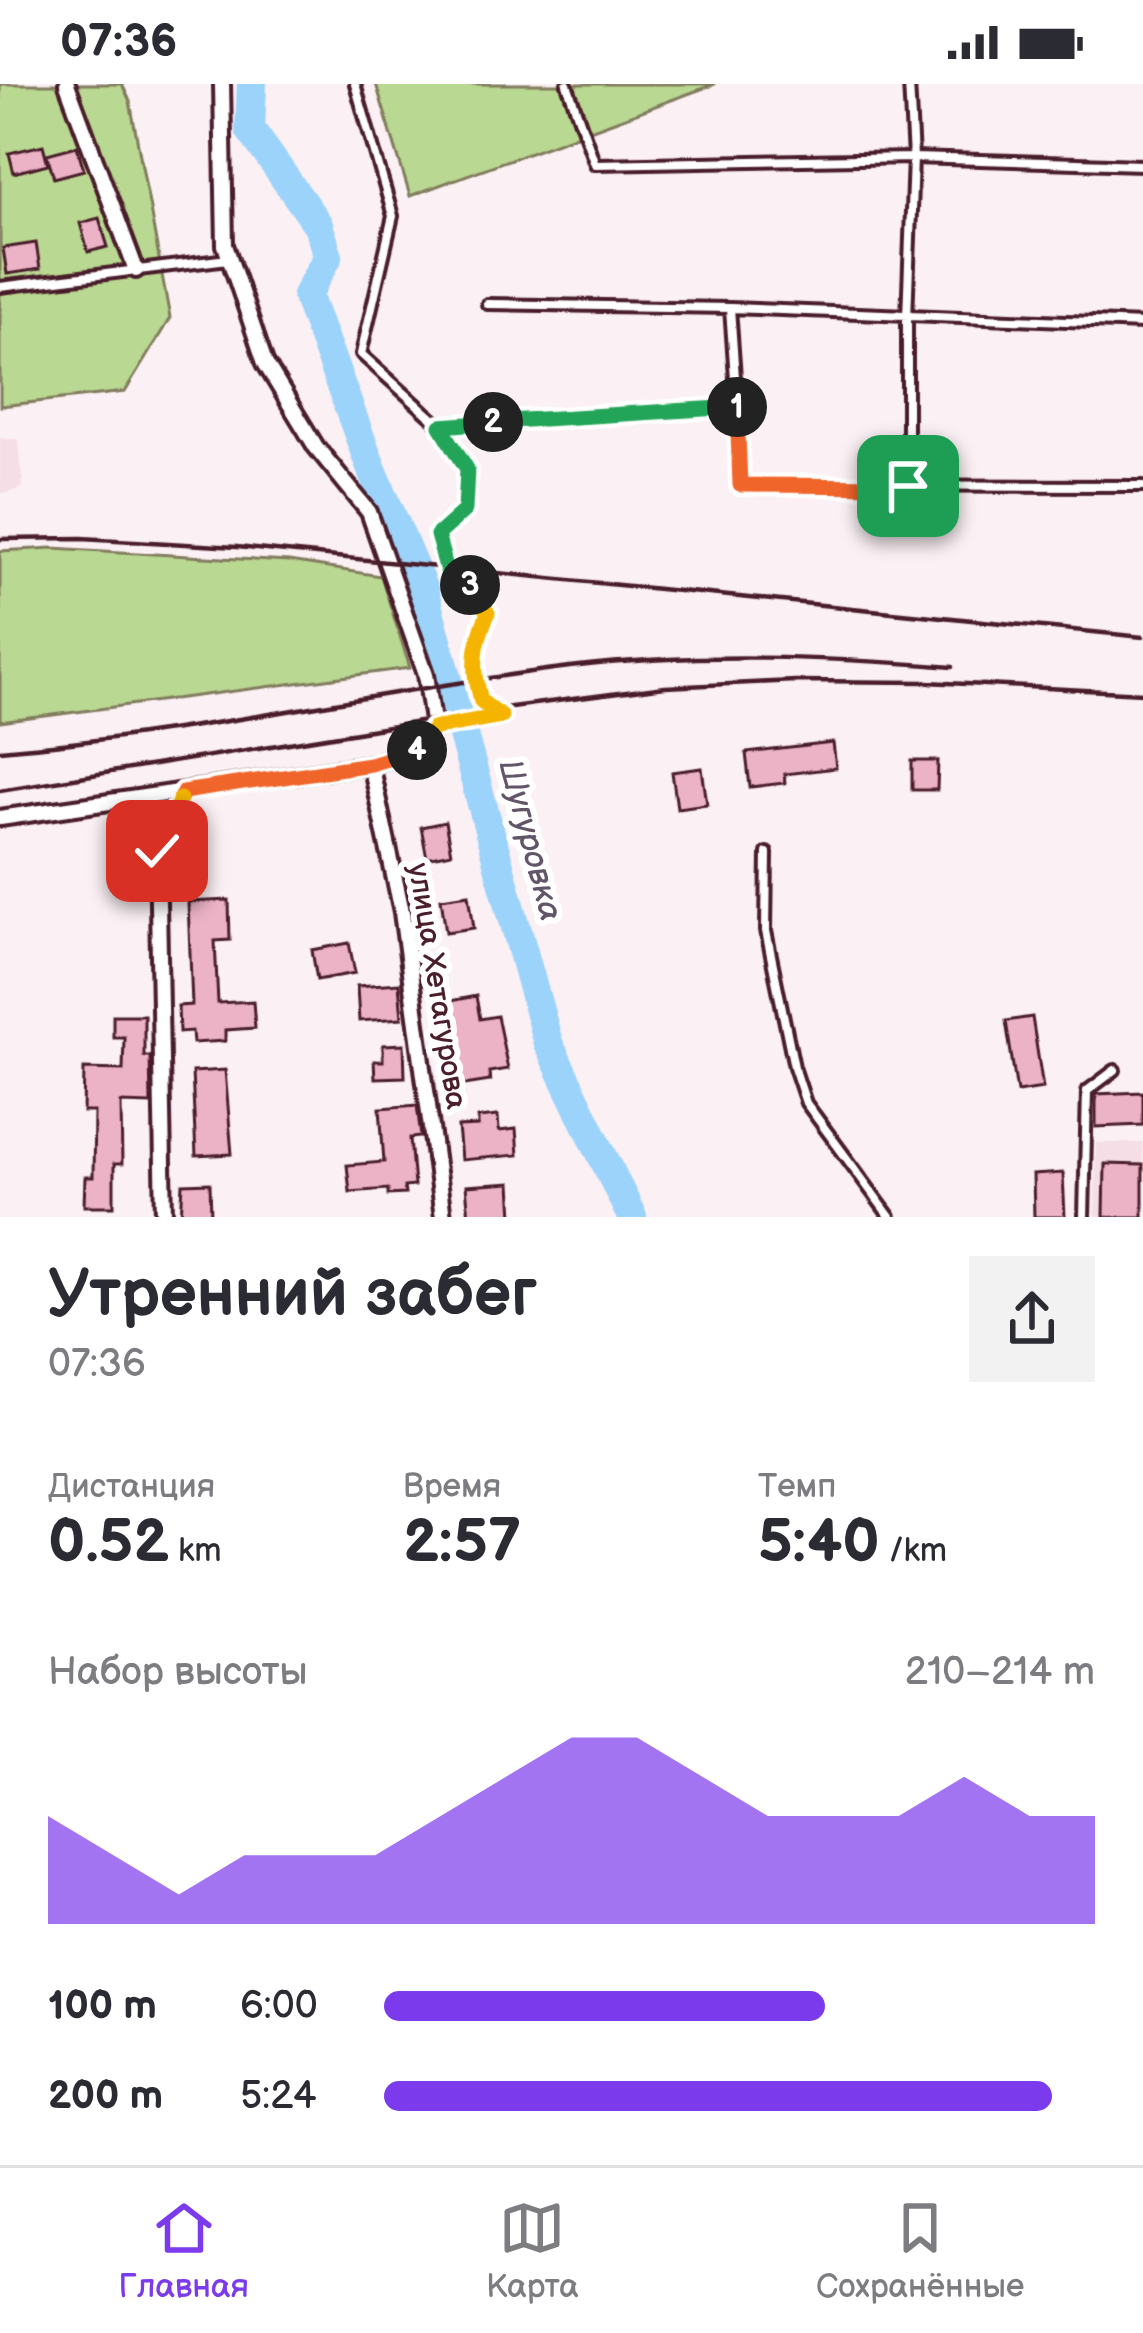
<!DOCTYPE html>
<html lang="ru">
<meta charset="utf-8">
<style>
:root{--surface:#fff;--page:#f2f2f3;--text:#2b2b33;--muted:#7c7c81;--line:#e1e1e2;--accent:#7c3aed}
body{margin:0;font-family:"Balsamiq Sans",sans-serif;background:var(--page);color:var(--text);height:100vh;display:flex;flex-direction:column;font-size:45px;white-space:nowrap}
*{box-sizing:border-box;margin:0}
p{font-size:39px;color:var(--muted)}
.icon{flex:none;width:66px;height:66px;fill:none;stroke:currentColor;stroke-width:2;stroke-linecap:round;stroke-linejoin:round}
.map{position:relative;height:1133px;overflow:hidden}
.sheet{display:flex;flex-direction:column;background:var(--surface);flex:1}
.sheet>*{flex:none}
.pin{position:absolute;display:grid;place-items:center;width:102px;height:102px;color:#fff;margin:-51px;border-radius:24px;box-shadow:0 6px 18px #0006}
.km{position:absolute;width:60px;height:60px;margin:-30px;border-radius:50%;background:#222;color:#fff;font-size:33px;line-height:60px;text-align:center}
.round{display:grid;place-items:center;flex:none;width:126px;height:126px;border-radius:0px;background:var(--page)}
.head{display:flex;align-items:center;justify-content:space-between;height:204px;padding:0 48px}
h1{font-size:66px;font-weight:700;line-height:90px}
.figures{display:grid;grid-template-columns:repeat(3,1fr);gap:18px;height:204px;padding:12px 48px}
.figures div{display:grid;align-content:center}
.figures b{font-size:60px;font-weight:700}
.figures small{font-size:33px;font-weight:400}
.figures p{font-size:33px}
.chart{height:336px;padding:24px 48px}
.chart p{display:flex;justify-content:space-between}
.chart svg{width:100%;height:216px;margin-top:12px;fill:var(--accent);opacity:.7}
ul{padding:0 48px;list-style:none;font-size:39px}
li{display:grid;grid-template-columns:192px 144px 1fr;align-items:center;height:90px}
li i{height:30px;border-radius:15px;background:var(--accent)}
.status{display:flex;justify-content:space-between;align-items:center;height:84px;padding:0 60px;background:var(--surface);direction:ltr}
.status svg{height:33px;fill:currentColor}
.tab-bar{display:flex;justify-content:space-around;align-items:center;height:168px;border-top:3px solid var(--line);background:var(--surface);font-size:33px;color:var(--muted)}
.tab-bar a{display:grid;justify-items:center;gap:6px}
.tab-bar .on{color:var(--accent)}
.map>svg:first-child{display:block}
</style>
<div class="status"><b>07:36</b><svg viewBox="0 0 49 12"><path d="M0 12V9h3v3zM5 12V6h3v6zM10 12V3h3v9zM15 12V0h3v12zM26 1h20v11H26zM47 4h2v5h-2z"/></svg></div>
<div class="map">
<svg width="1143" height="1133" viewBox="0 0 1143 1133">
<rect width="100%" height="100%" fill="#fbf0f4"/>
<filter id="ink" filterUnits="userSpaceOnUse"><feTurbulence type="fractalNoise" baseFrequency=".00833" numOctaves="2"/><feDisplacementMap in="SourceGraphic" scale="24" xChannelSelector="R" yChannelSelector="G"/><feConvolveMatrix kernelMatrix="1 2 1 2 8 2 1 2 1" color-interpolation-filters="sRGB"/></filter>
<g filter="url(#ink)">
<path fill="#f6dee6" d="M0,353L19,356L23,404L5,409H0Z
M1096,1059H1143V1133H1095Z"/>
<path fill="#b9d891" stroke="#827c5e" stroke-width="3" d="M0,0H122L130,17L170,234L125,308L0,322Z
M376,0H715L410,112Z
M53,464L289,478L381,492L410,584L0,638V467Z"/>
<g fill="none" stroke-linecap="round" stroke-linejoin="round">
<path stroke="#9bd3fb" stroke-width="30" d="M252,0L250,45L318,141L328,172L307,211L371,383L423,506L548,959L632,1133"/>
</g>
<path fill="#ecb3c6" stroke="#4a1f2b" stroke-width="3" d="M43,61L48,80L14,89L9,69Z
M77,62L84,86L54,94L47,70Z
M99,134L108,163L88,168L80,139Z
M36,159L40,185L7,190L3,164Z
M833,659L836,684L784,690L785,699L750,703L746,669Z
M912,677H938L937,706H912Z
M702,684L707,720L677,724L672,688Z
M445,738L451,769L427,774L421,743Z
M469,810L474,844L446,848L441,814Z
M229,816L230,856L215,857L218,919L253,917L255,944L225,946V957L193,959L192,947L179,948L178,922L192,921L188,818Z
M349,859L355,889L317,896L312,866Z
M399,899L402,934L359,937L357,902Z
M476,912L480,935L497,932L508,985L489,988L490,997L458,1002L445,918Z
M113,931H144V972H150L151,1020L121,1019L122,1080H114V1122H84L85,1093H93L94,1028H83L84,985L123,986L124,953H113Z
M1032,933L1043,1004L1017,1008L1006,937Z
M404,960L405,993L375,994L374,977H383V961Z
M225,986L232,1070L196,1072L192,988Z
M1143,1008V1041L1096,1043V1010Z
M417,1021L421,1053L410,1054L414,1102L404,1103L405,1110L388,1111V1105L350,1108L347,1081L384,1078L380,1024Z
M498,1032L499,1047L516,1045L518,1071L461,1076L458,1043L478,1042V1034Z
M1105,1080L1143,1081V1133H1104Z
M1063,1089L1065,1133H1034L1033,1091Z
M210,1099L211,1133H181L183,1100Z
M511,1099L513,1133H469L466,1102Z"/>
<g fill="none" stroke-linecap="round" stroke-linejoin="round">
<defs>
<path id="service" d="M355,0L393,132L361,270L441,342L737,322L740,401L1143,402
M567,0L595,80L913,74L1143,81
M0,203L228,175
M487,220L730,224L737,322
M730,224L1143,240
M907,402V234L913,74L909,0
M767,769L766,847L794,983L806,1019L890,1133
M1084,1133L1087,1007L1115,986"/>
<path id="minor" d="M67,0L136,186
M370,680L402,828L443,1133
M0,734L370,680L416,667L434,644L426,590L369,428L316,363L265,279L225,161L222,0
M164,1133L157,767L183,708"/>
</defs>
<use href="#service" stroke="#4a1f2b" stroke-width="16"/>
<use href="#minor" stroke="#4a1f2b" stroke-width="22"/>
<path stroke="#4a1f2b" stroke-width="3" stroke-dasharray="9 9" stroke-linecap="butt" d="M446,642L501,632L481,617C472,583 474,562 488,529L469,500L449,494L437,451L465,426L467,385L448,354"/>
<use href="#service" stroke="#fff" stroke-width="8"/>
<use href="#minor" stroke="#fff" stroke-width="14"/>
<path stroke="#4a1f2b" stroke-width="4.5" d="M0,455L82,454L237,463L1143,553
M0,666C191,651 379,606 570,583C697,568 826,573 953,583
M0,706L511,623L665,603L795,597L927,598L1143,609"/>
</g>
</g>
<g fill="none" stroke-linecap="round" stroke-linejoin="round" filter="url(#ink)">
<defs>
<path id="split-1" d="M737,323L740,401L908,402"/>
<path id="split-2" d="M493,338L737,323"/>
<path id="split-3" d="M470,501L449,494L437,451L465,426L467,385L441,342L493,338"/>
<path id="split-4" d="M417,666L434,644L501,632L481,617C472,583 474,562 488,529L470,501"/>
<path id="split-5" d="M180,715L183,708L370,680L417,666"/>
<path id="split-6" d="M157,767L180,715"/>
</defs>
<use href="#split-1" stroke="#fff" stroke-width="24"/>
<use href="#split-2" stroke="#fff" stroke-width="24"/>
<use href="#split-3" stroke="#fff" stroke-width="24"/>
<use href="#split-4" stroke="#fff" stroke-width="24"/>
<use href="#split-5" stroke="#fff" stroke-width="24"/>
<use href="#split-6" stroke="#fff" stroke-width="24"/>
<use href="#split-1" stroke="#f0652b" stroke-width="15"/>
<use href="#split-2" stroke="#22a559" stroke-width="15"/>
<use href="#split-3" stroke="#22a559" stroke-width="15"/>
<use href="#split-4" stroke="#f5b400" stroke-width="15"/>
<use href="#split-5" stroke="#f0652b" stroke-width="15"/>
<use href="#split-6" stroke="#f5b400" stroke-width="15"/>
</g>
<g text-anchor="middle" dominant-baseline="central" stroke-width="12" stroke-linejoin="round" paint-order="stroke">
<g font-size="30" fill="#4a1f2b" stroke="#fff">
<text transform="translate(437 902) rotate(81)">улица Хетагурова</text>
</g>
<g font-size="33" font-style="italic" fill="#625569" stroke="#fff">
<text transform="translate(530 756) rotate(75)">Шугуровка</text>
</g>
</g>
</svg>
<div class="pin" style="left:908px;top:402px;background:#1e9e55"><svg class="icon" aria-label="arrive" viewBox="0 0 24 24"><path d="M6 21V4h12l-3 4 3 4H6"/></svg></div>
<div class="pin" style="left:157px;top:767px;background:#d93025"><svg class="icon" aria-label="check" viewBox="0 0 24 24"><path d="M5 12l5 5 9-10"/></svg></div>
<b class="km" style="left:737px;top:323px">1</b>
<b class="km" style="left:493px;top:338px">2</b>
<b class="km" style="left:470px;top:501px">3</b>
<b class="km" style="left:417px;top:666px">4</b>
</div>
<section class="sheet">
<div class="head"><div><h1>Утренний забег</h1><p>07:36</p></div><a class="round"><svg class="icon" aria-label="share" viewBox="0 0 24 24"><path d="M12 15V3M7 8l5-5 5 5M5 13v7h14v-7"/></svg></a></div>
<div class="figures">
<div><p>Дистанция</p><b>0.52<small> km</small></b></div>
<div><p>Время</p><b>2:57</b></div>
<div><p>Темп</p><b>5:40<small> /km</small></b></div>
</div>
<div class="chart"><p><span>Набор высоты</span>210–214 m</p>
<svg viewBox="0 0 160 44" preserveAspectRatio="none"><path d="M0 44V22L10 30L20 38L30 30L40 30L50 30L60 22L70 14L80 6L90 6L100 14L110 22L120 22L130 22L140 14L150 22L160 22V44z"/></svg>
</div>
<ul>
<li><b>100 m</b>6:00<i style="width:62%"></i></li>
<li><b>200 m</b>5:24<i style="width:94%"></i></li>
</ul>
</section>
<nav class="tab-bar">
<a class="on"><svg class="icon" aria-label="home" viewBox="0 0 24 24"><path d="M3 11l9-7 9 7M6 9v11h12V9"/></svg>Главная</a>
<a><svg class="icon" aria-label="map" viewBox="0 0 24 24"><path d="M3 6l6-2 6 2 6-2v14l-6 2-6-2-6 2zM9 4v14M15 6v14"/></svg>Карта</a>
<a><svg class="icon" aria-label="saved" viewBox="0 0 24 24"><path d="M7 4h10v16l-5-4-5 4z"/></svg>Сохранённые</a>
</nav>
